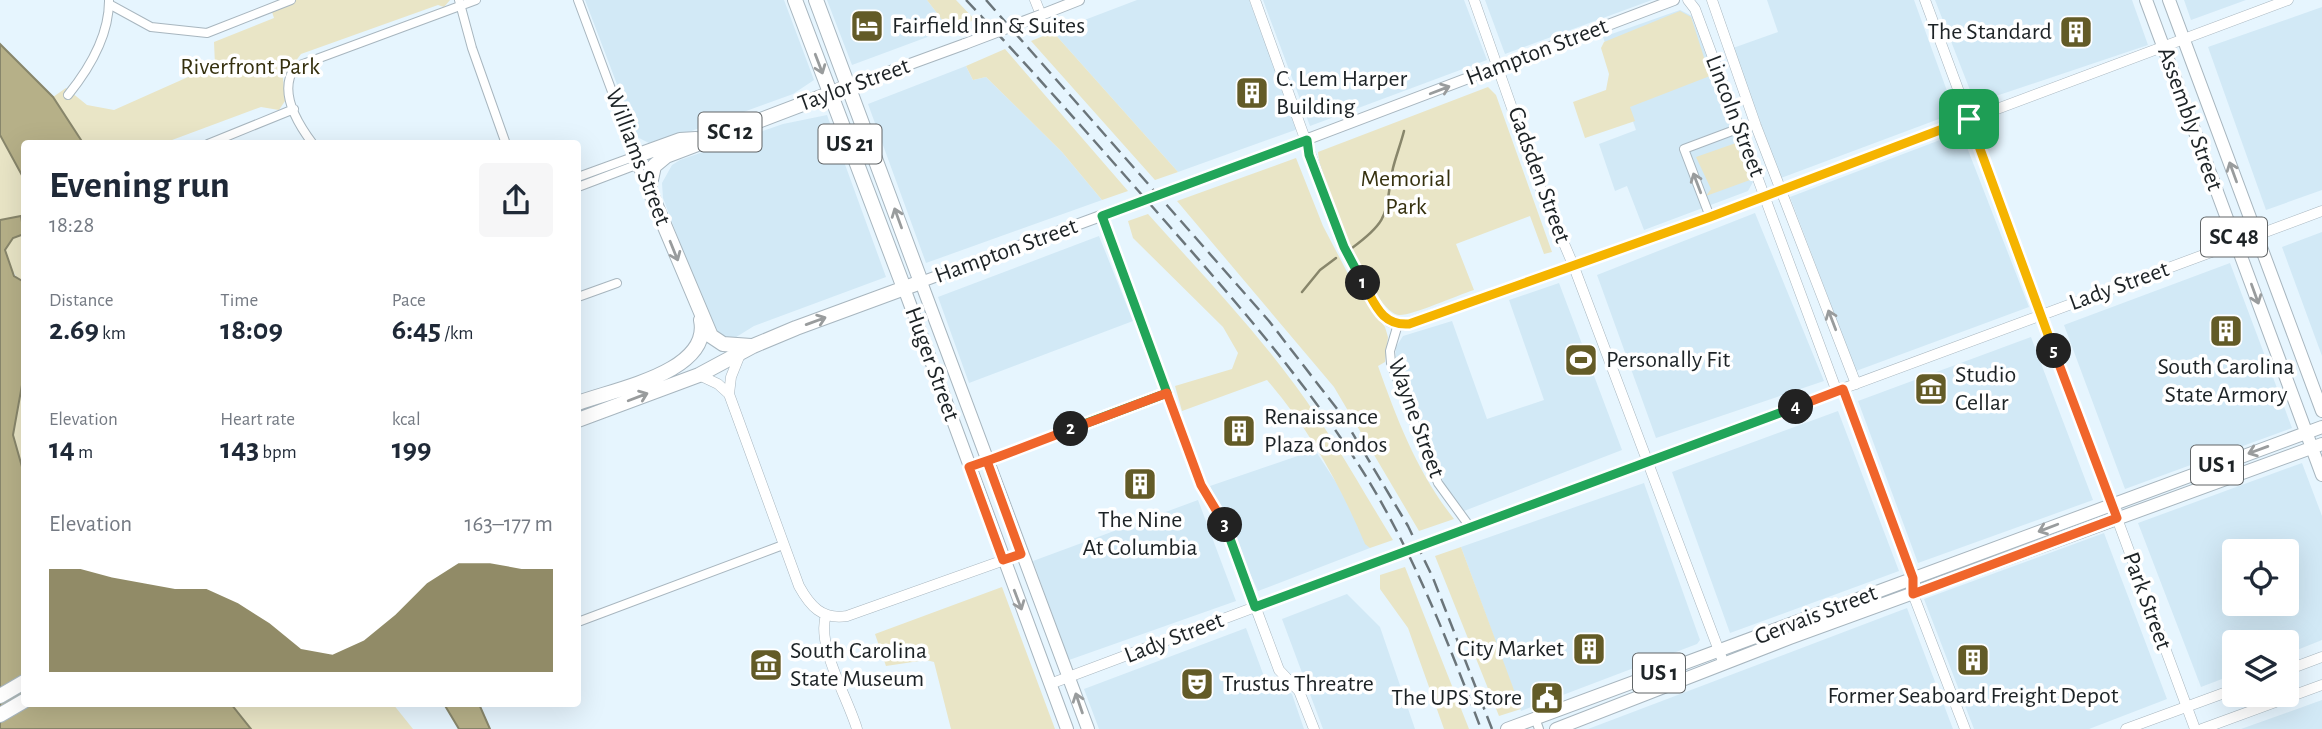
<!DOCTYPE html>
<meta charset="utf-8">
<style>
:root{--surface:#fff;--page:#f6f6f7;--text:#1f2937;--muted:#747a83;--accent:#635b27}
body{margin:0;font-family:"Alegreya Sans",sans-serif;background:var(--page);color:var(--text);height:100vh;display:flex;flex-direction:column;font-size:26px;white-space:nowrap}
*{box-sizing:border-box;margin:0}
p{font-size:23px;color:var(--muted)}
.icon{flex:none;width:38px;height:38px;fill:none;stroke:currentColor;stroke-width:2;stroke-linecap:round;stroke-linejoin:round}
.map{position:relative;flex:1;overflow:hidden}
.details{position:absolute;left:21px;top:140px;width:560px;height:567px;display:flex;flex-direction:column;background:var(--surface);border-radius:7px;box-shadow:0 7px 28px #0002}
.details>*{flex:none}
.controls{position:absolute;left:2222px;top:539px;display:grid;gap:14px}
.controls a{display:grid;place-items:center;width:77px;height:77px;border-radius:7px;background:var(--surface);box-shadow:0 7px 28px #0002;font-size:35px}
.pin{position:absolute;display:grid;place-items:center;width:60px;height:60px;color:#fff;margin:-30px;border-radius:14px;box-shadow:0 4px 10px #0006}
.km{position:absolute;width:35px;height:35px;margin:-18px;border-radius:50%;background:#222;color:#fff;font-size:19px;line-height:35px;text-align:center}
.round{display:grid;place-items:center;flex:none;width:74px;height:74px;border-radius:7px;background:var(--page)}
.head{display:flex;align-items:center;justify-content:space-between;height:119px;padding:0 28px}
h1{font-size:38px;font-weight:600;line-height:52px}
.figures{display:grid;grid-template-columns:repeat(3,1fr);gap:10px;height:119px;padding:7px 28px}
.figures div{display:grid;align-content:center}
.figures b{font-size:30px;font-weight:600}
.figures small{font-size:19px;font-weight:400}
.figures p{font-size:19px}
.chart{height:196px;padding:14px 28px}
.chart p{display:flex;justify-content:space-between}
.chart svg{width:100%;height:126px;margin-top:7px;fill:var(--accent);opacity:.7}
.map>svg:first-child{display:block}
</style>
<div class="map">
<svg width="2322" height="729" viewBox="0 0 2322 729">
<rect width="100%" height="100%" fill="#e6f5fe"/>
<path fill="#d2e9f6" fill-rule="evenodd" d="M585,0H784L814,80L793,94L653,145L637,137Z
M827,0H927L949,29L852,65Z
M1137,0H1249L1298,129L1178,172L1053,32Z
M1263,0H1464L1487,60L1310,126Z
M1485,0H1652L1505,54Z
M1767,0H1914L1955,113L1781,178L1733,48L1778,32Z
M1935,0H2132L2148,45L1975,103Z
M2184,0H2246L2191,20Z
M2322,7V190L2266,210L2208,47Z
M1680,10L1692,16L1753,182L1748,191L1644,230L1627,186L1615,191L1599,144L1636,130L1603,37Z
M966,66L973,80L986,77L1062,152L1102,200L926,263L868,104Z
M827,115L886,277L754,326L733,339H722L714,333L663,198L662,183L672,165L680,160L783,124Z
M1961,132L2029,307L1856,371L1790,197Z
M1755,213L1824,381L1656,438L1597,275Z
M2322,232V356L2282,247Z
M1099,236L1133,321L969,383L938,297Z
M2230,263L2292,428L2125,489L2064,325Z
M1559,283L1622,450L1464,511L1445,487L1396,357V347L1403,336L1452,321L1487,419L1544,400L1509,300Z
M2031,337L2093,500L1918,563L1858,401Z
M1838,411L1899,571L1730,633L1672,472Z
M1315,450L1345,496L1370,548L1258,591L1210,486Z
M2302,463L2322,516V640L2287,654V642H2235V674L2201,687L2138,523ZM2235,551H2287V604H2235Z
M1644,483L1700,640L1697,644L1521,711L1461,547Z
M1198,500L1236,601L1069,660L1033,561Z
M2104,533L2167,699L2089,729H1974L1924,599Z
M1347,594L1380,627L1415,729H1323L1282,619Z
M1907,608L1953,729H1588Z
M1246,628L1265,679L1292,694L1304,729H1099L1084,689Z
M2322,700V729H2241Z"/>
<path fill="#e9e5c6" d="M296,0H450L444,7L438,5L301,54L283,78L285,101L279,110L261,107L164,143H83L53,97L66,88L87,105L114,110L215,65L214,42L274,18L272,12Z
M927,0H956L975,20L949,29Z
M1680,11L1691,17L1710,76L1630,107L1635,121L1585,138L1573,102L1606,90L1609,74L1601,48L1604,42Z
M1053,32L1178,172L1155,180L1031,41Z
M1005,49L1128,191L1102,200L1062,152L986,77L973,80L966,66Z
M1488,87L1496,95L1552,252L1544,254L1530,216L1456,244L1474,290C1458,295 1411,316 1399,315C1372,313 1319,178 1318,152Z
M0,135L24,179V223L21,216L0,220Z
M1736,143L1750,180L1706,196L1711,189L1696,157Z
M1296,158L1323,226L1356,289L1385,327L1388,337L1385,362L1378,366C1398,422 1417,472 1454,519L1419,531L1334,387L1177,201Z
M1148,214C1198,270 1251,325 1295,385C1332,435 1361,488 1393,540L1370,548L1365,544C1341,487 1309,428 1267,380L1182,411L1175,386L1232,369L1238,353L1223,327L1133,238L1128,221Z
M24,234V282H20L8,264L5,250L13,238Z
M24,374V474L13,435Z
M1461,547L1521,709L1499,716L1435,556Z
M1405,567L1469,729H1444L1408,628L1380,589V575Z
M1002,587L1055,729H951L934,662L926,660L886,666L875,634Z
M231,704H393L413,729H251Z"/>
<path fill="#b6b088" stroke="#88866b" stroke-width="2" d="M0,44L53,97L83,143L24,144V179L0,135Z
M21,216L24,234L13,238L5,250L14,276L24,282V374L13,435L24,474V704H231L251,729H0V220Z
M444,704H479L490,729H459Z"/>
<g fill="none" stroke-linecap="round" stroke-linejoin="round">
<path stroke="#88866b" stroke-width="2.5" d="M1352,248C1393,218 1384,212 1393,168C1396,156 1401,143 1404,131
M1302,292L1320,270L1336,258"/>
<defs>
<path id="minor" d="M459,0L472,48L506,144
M578,0L633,148L636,165L649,189
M109,4L151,27L207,33L291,0
M68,95C89,69 109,35 109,1
M208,144L294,109
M313,144C297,123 278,91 295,67L476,0
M578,177L633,157
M578,187L636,165
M1710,217L1684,149L1740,128
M578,297L617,283
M1398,324L1390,351L1391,363L1438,483L1470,527
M969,467L1167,393
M578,622L783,545
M1535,718L1539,729"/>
<path id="tertiary" d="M1035,0L1041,15
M1255,0L1344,247L1379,312L1390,322L1403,325L1653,238L2288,0
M1474,0L1539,185L1574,267L1724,664
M1688,0L1695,9L1837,392
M1712,0L1756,126L1856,384
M1925,0L2195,729
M1102,216L1201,485L1226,528L1279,670L1299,691L1314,729
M741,352L731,377L729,394L799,586C810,606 822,620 847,616L1021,554
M699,375L718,384L729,394
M1843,389L1913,578V594L1965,729
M1451,534L2322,211
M826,615C816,646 848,698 857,729
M2287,670L2322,657
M1050,684L1375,562
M2126,729L2235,689
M2202,729L2322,685"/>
<path id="secondary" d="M1041,15L1079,0
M850,86L965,44
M1192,183L1674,0
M921,282L1117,210"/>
<path id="primary" d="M2146,0L2322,475
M2169,0L2322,411
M921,282L1088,729
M904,288L1067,729
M1507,729L2322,427
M1556,729L1790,638L2322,444"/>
<path id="trunk" d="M795,0L904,288
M633,157L680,140L696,139
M751,346L723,344L711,336L649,189L654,166L666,156L850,86
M578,403C615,389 712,372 701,320
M578,420L699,375L753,346L796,328L921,282L816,0
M0,696L24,682
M0,715L24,701"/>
</defs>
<use href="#minor" stroke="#a8b6bf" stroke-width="10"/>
<use href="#tertiary" stroke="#a8b6bf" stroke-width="11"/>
<use href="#secondary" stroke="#a8b6bf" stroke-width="12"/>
<use href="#primary" stroke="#a8b6bf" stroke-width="14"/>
<use href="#trunk" stroke="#a8b6bf" stroke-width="16"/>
<use href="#minor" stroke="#fff" stroke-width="8"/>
<use href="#tertiary" stroke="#fff" stroke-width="10"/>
<use href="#secondary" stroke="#fff" stroke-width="10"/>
<use href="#primary" stroke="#fff" stroke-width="12"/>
<use href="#trunk" stroke="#fff" stroke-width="14"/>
<path stroke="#6b757a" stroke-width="2.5" stroke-dasharray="14 7" stroke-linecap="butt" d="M966,0C1034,72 1099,146 1164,220C1237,303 1309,385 1367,478C1414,555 1449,644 1481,729
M986,0L1269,321L1341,414L1408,526L1433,578L1492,729"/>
<defs>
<path id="tertiary-bridge" d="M1375,562L1451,534"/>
<path id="secondary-bridge" d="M965,44L1041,15
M1117,210L1192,183"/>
</defs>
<use href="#tertiary-bridge" stroke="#a8b6bf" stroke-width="11" stroke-linecap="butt"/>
<use href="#secondary-bridge" stroke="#a8b6bf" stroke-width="12" stroke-linecap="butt"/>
<use href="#tertiary-bridge" stroke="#fff" stroke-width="10"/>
<use href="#secondary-bridge" stroke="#fff" stroke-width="10"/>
</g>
<defs><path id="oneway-shaft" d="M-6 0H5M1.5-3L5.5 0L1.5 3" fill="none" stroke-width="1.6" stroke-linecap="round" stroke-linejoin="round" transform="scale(1.75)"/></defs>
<g stroke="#999c9d">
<use href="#oneway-shaft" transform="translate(819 64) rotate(69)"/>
<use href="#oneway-shaft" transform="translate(1440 90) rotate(-21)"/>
<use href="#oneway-shaft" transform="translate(2233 172) rotate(-110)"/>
<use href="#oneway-shaft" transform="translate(1697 183) rotate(-111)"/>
<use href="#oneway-shaft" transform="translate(898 218) rotate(-110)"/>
<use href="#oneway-shaft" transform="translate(674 251) rotate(68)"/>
<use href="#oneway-shaft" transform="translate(2255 294) rotate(70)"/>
<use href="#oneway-shaft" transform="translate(1832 320) rotate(-111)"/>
<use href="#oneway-shaft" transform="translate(816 321) rotate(-20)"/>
<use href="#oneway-shaft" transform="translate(638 397) rotate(-21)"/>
<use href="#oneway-shaft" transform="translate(2258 450) rotate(160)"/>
<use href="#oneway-shaft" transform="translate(2048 528) rotate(159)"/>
<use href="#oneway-shaft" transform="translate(1018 600) rotate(69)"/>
<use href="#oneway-shaft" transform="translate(1079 703) rotate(-109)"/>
</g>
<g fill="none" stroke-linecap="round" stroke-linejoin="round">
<defs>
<path id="split-1" d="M1363,283C1375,303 1381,326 1409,324L1710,217L1969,119"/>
<path id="split-2" d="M1071,429L1167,393L1102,216L1307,140L1309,155L1344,247L1363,283"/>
<path id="split-3" d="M1071,429L1066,431L998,457L969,467L1003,560L1021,554L987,461L1167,393L1201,485L1225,525"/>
<path id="split-4" d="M1225,525L1255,607L1796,407"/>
<path id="split-5" d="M1796,407L1843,389L1913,578V594L2117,518L2054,351"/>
<path id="split-6" d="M1969,119L2054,351"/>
</defs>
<use href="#split-1" stroke="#fff" stroke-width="14"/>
<use href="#split-2" stroke="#fff" stroke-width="14"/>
<use href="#split-3" stroke="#fff" stroke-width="14"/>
<use href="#split-4" stroke="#fff" stroke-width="14"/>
<use href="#split-5" stroke="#fff" stroke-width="14"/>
<use href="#split-6" stroke="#fff" stroke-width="14"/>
<use href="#split-1" stroke="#f5b400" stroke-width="9"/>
<use href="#split-2" stroke="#22a559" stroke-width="9"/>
<use href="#split-3" stroke="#f0652b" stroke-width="9"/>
<use href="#split-4" stroke="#22a559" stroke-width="9"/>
<use href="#split-5" stroke="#f0652b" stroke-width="9"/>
<use href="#split-6" stroke="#f5b400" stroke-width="9"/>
</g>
<defs>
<symbol id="hotel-square" viewBox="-11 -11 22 22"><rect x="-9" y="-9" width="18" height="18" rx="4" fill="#635b27" stroke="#fff"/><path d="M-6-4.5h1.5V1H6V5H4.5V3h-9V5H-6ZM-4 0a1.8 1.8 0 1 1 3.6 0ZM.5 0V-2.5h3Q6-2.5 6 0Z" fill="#fff"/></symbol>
<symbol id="building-square" viewBox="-11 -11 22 22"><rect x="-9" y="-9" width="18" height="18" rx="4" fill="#635b27" stroke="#fff"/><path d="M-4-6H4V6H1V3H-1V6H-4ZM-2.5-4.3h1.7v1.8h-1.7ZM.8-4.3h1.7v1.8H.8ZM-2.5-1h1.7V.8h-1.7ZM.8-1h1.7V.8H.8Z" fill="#fff"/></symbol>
<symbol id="stadium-square" viewBox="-11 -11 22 22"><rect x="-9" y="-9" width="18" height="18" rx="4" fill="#635b27" stroke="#fff"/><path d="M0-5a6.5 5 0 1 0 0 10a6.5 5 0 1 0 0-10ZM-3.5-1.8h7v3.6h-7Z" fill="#fff"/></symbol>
<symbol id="museum-square" viewBox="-11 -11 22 22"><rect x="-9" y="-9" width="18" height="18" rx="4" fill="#635b27" stroke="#fff"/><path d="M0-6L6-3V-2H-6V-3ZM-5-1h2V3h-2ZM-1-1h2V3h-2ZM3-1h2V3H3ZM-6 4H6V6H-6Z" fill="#fff"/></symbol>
<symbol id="theatre-square" viewBox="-11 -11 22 22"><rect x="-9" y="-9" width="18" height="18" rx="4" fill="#635b27" stroke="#fff"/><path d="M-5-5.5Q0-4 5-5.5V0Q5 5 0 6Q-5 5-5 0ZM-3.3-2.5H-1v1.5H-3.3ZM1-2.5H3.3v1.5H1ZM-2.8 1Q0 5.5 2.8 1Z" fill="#fff"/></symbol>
<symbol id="civic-square" viewBox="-11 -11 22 22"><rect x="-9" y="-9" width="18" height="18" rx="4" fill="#635b27" stroke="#fff"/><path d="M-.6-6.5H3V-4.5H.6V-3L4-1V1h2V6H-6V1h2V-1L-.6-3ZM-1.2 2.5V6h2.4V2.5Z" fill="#fff"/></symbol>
</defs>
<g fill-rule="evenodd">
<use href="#hotel-square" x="848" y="7" width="38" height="38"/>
<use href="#building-square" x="2057" y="13" width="38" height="38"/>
<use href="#building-square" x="1233" y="74" width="38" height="38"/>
<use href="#building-square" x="2207" y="312" width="38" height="38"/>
<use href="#stadium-square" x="1562" y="341" width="38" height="38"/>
<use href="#museum-square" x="1912" y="370" width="38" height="38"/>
<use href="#building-square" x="1220" y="412" width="38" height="38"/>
<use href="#building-square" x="1121" y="465" width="38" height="38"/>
<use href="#building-square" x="1570" y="630" width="38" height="38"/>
<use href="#building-square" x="1954" y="641" width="38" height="38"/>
<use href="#museum-square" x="747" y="646" width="38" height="38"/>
<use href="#theatre-square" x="1178" y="665" width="38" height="38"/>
<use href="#civic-square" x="1528" y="679" width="38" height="38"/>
</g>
<g text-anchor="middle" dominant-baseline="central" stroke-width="7" stroke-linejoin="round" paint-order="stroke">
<g fill="#fff" stroke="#616567" stroke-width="2">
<rect x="698.5" y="112.5" width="63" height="39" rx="5"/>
<rect x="818.5" y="124.5" width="63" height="39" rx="5"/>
<rect x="2201" y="217.5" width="66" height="39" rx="5"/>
<rect x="2191" y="445.5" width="52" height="39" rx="5"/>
<rect x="1633" y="653.5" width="52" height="39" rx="5"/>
</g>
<g font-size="23" font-weight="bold" fill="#1d2326">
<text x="730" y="132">SC 12</text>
<text x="850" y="144">US 21</text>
<text x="2234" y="237">SC 48</text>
<text x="2217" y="465">US 1</text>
<text x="1659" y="673">US 1</text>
</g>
<g font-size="24" fill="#1d2326" stroke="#fff" text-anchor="start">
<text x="892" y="26">Fairfield Inn &amp; Suites</text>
<text x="2052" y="32" text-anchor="end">The Standard</text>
<text x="1276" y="79">C. Lem Harper<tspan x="1276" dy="28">Building</tspan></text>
<text x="1606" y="360">Personally Fit</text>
<text x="2226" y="367" text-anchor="middle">South Carolina<tspan x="2226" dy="28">State Armory</tspan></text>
<text x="1955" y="375">Studio<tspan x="1955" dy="28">Cellar</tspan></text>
<text x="1264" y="417">Renaissance<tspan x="1264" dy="28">Plaza Condos</tspan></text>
<text x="1140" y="520" text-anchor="middle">The Nine<tspan x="1140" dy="28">At Columbia</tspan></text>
<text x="1564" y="649" text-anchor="end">City Market</text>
<text x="790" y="651">South Carolina<tspan x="790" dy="28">State Museum</tspan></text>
<text x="1222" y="684">Trustus Threatre</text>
<text x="1973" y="696" text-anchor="middle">Former Seaboard Freight Depot</text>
<text x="1522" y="698" text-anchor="end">The UPS Store</text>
</g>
<g font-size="24" fill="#1d2326" stroke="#fff">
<text transform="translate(1537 52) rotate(-21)">Hampton Street</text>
<text transform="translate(854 85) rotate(-20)">Taylor Street</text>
<text transform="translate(1735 116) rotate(69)">Lincoln Street</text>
<text transform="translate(2190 119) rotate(70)">Assembly Street</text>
<text transform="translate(638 157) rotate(69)">Williams Street</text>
<text transform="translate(1539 175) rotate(70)">Gadsden Street</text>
<text transform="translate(1006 251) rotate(-20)">Hampton Street</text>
<text transform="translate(2119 286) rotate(-20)">Lady Street</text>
<text transform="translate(932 364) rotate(70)">Huger Street</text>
<text transform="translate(1416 418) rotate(70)">Wayne Street</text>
<text transform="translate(2147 601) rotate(70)">Park Street</text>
<text transform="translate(1816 615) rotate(-21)">Gervais Street</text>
<text transform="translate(1174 638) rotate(-21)">Lady Street</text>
</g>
<g font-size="24" fill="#35300e" stroke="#fff">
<text x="250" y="67">Riverfront Park</text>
<text x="1406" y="179">Memorial<tspan x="1406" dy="28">Park</tspan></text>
</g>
</g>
</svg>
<div class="controls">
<a><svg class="icon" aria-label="locate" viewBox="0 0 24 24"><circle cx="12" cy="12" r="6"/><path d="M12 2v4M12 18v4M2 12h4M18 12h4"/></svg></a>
<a><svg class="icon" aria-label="layers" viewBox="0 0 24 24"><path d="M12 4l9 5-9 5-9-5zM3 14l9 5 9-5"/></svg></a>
</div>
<div class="pin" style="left:1969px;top:119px;background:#1e9e55"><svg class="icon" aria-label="arrive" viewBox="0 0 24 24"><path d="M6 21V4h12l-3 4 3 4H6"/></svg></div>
<b class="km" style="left:1363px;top:283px">1</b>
<b class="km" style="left:1071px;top:429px">2</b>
<b class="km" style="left:1225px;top:525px">3</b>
<b class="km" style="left:1796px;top:407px">4</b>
<b class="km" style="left:2054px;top:351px">5</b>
<section class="details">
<div class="head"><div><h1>Evening run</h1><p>18:28</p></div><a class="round"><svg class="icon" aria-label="share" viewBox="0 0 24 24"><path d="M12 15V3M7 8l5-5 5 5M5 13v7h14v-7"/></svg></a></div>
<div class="figures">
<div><p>Distance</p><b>2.69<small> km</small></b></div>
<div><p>Time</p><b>18:09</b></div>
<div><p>Pace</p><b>6:45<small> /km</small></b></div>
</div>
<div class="figures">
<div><p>Elevation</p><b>14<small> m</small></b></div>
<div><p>Heart rate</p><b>143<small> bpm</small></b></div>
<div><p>kcal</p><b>199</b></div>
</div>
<div class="chart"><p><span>Elevation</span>163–177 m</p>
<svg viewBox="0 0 160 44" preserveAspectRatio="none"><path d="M0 44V8L10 8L20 11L30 13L40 15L50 15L60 20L70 27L80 36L90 38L100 33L110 24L120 13L130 6L140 6L150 8L160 8V44z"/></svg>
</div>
</section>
</div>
